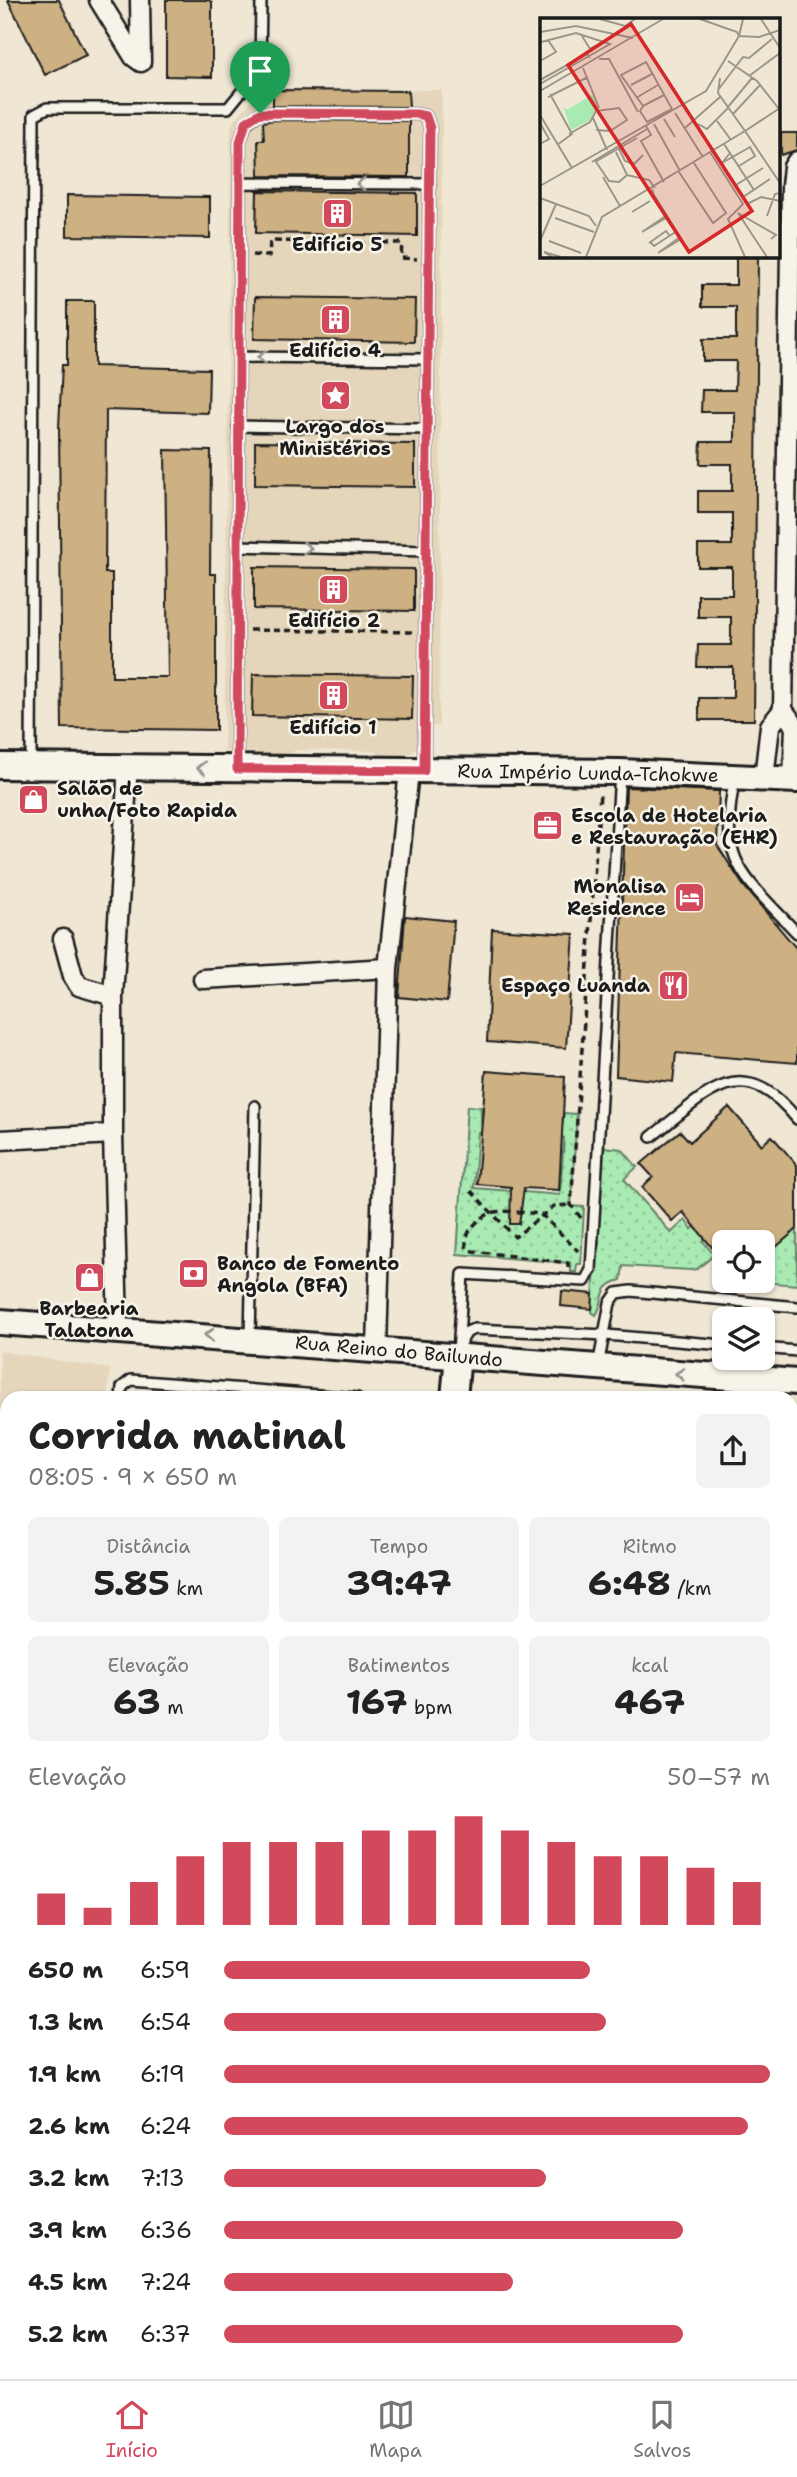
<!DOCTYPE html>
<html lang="pt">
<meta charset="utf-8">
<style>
:root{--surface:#fff;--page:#f2f2f2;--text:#222;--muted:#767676;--line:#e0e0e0;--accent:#d1495b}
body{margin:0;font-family:"Shantell Sans",sans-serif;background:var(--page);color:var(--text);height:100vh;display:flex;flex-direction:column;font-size:26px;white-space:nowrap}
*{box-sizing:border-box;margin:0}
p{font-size:23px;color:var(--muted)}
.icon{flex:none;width:38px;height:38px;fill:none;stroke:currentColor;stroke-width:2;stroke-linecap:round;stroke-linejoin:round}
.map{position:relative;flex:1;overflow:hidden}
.sheet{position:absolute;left:0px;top:1391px;width:798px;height:989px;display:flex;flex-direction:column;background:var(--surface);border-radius:21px 21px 0 0;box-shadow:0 2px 5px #0004}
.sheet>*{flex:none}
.controls{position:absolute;left:712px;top:1230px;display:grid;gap:14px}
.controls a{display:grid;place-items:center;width:63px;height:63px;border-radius:10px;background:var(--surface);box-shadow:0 2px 5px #0004;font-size:35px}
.pin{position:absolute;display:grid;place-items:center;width:60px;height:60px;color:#fff;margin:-72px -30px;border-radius:50% 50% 50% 0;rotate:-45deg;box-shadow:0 0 7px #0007}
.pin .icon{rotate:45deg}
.round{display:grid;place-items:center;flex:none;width:74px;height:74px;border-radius:10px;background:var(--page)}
.summary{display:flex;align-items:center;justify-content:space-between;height:119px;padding:0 28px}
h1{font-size:38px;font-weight:700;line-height:52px}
.figures{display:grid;grid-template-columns:repeat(3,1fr);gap:10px;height:119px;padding:7px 28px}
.figures div{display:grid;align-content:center;border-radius:10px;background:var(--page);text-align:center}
.figures b{font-size:35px;font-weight:700}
.figures small{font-size:19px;font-weight:400}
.figures p{font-size:19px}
.chart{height:196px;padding:14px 28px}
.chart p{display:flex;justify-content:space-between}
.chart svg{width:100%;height:126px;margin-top:7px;stroke:var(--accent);stroke-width:6}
ul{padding:0 28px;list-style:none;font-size:23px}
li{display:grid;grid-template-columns:112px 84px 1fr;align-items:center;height:52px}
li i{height:18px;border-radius:9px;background:var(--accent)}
.tabs{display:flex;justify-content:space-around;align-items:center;height:98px;border-top:2px solid var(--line);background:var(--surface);font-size:19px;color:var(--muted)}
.tabs a{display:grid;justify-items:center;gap:4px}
.tabs .on{color:var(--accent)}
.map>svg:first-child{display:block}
</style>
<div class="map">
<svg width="797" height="2379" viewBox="0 0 797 2379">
<defs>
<pattern id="grass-dots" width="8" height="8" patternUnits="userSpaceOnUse" patternTransform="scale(1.75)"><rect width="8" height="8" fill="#a9eab3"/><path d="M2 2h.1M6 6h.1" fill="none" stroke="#91c899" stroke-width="1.8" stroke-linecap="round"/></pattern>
</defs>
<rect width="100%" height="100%" fill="#efe6d4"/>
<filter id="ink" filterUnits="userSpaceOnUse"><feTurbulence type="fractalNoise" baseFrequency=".0143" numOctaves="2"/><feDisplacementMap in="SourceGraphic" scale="14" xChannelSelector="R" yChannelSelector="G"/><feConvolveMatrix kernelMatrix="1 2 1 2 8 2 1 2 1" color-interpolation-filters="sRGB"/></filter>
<g filter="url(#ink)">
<path fill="#e5d6bb" d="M260,90H442L439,726L420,725L419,746L404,759L382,757L375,751L297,750L277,759L255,752L224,751L231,125Z
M0,1351L110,1369L107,1398H7V2194L0,2193Z"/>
<path fill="url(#grass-dots)" stroke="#628368" stroke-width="2" d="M467,1106L481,1107V1121L494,1123V1132H478L474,1188L560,1195L564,1138L546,1136L547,1125L562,1126L564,1113L577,1114L571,1206L584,1207L581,1264H577L576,1272H571L570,1263L457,1254Z
M603,1147L622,1149L637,1167L624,1179L671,1233L685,1220L692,1229L700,1223L709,1234L703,1241L714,1255L697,1269L690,1270L623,1266L621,1280C597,1286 606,1300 596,1315L592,1312Z
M797,1228V1285L750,1281H763V1242H754L765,1234Z
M797,1818V1959H791V1820Z
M791,2173H797V2233L791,2232Z"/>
<path fill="#cdb182" stroke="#1c1c1c" stroke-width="2" d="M8,0H59L86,55L45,75Z
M166,0H209L212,3V77L166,76Z
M273,90L408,91L409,107L273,106Z
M273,120L409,121V177L259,176L258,140H264L263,122Z
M781,133H797V150L781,155Z
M257,191L417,193V236L256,233Z
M67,195L210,197V238L67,236Z
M736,256H758L754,720H699V698H733V667H697L698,645H731V617H698V595H732V567H698V545H732V513H698V491H732V464H700L701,442H735V412H701L702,390H735L736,361H703V339H736V307H702V285H736Z
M255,297L415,299L414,342L254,339Z
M67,301H94V366L209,369L208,413L106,410L105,573H112V677H168L165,450L211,451L210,574H216V730L62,728L59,427L62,365H67Z
M255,442L415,444V487L255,485Z
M254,567L414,569V611L254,609Z
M253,674L413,676L412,719L252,716Z
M626,787L719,791L717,845L743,885L797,949V1063L676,1053L673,1082L616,1076Z
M405,916L454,921L447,1002L399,997Z
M492,929L574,934L566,1048L487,1042Z
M486,1071L565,1077L559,1190L524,1188L519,1224H510L511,1187L477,1184Z
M729,1107L762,1145L772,1136L797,1165V1229L776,1247L765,1234L754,1242H724L715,1251L683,1212L672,1221L642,1187L653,1177L641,1164L680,1131L690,1142Z
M562,1291L593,1294L592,1309L561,1306Z"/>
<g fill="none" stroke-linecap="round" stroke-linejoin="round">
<defs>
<path id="lane" d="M240,183L430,184
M239,357L428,359
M238,426L428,429
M238,546L426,551
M31,764L34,115L47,108H228L260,69L261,0
M237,767L240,142L246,123L260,113L416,114L426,116L430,128L424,767
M735,778C717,863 743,875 797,933
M651,1137C705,1096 740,1048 797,1119
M250,1338L255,1106
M460,1343L467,1332L474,1329L606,1335L724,1345
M763,1348L797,1351
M458,1353L463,1274L585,1281L591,1270L620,772
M598,1366L610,1303L617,1293L631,1291L797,1307
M121,1398L122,1387L131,1380L357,1398
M791,1538L797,1540
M791,1796L797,1797
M791,1809L797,1806
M791,2156L797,2157
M791,2299H797
M791,2346H797
M694,2373L775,2379
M326,2377L353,2379"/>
<path id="street" d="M99,0L134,57L141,62
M140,0L141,62
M783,710L795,726L793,780
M764,778L770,726L783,710L791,186L793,167L797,161
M63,939L73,976L79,986L113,996
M203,979L388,968
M0,1140L113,1134
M118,1328L113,1134V996L127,783L126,767
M377,1348L388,968L409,771"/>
<path id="secondary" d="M0,766L620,772L797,780
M0,1322L797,1382
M454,1398L458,1355
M0,2218H7
M791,2275L797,2276
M225,2373L230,2379"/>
</defs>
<use href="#lane" stroke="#1c1c1c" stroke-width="14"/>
<use href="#street" stroke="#1c1c1c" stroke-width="23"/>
<use href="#secondary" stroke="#1c1c1c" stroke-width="30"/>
<path stroke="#1c1c1c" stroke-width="3.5" stroke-dasharray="7 5" stroke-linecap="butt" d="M252,255L269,256L270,241L402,243L401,258L417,259
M249,630L413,632
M471,1191L515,1237L554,1206L571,1205
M581,1218L571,1205L600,793
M568,1268V1263L473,1251L467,1249C461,1233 481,1215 495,1212C509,1210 527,1213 541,1214L578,1251"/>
<use href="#lane" stroke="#f7f3e8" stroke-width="9"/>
<use href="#street" stroke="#f7f3e8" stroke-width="18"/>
<use href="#secondary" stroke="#f7f3e8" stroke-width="24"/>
</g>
<defs><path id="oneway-chevron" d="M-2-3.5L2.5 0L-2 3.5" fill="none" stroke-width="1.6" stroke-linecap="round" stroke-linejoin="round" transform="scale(1.75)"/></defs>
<g stroke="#94928c">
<use href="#oneway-chevron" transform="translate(361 184) rotate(-180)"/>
<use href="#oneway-chevron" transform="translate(262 357) rotate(-180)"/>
<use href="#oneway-chevron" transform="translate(307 548) rotate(1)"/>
<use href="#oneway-chevron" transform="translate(201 768) rotate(-179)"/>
<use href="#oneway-chevron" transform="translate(209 1335) rotate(-176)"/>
<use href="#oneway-chevron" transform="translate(680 1374) rotate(-176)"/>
</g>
</g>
<g fill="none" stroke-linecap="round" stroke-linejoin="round" filter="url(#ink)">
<defs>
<path id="route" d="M260,113L416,114L426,116L430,128L424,771L237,769L240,142L246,122Z"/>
</defs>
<use href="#route" stroke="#fff" stroke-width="14"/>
<use href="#route" stroke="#d1495b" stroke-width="9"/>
</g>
<defs>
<symbol id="building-square" viewBox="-11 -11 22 22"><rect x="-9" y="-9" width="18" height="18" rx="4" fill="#d1495b" stroke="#f7f3e8"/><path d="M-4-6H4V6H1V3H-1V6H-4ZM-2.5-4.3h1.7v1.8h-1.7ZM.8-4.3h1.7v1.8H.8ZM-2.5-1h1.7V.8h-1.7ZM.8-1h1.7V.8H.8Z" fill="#fff"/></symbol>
<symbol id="sight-square" viewBox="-11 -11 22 22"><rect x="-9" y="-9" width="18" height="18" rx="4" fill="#d1495b" stroke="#f7f3e8"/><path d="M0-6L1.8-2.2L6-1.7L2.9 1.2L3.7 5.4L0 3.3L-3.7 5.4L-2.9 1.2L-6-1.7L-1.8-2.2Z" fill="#fff"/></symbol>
<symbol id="shop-square" viewBox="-11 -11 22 22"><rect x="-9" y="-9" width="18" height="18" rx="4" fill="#d1495b" stroke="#f7f3e8"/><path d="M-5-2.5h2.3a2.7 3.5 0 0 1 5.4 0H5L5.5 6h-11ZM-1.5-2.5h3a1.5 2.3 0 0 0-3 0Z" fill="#fff"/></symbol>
<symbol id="office-square" viewBox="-11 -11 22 22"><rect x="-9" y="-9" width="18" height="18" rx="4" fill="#d1495b" stroke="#f7f3e8"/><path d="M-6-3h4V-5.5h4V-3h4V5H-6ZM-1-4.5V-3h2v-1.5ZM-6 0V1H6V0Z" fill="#fff"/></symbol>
<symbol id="hotel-square" viewBox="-11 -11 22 22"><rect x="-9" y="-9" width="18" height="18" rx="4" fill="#d1495b" stroke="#f7f3e8"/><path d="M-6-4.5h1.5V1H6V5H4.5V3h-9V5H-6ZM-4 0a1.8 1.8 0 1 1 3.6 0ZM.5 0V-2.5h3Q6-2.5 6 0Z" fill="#fff"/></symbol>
<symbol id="restaurant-square" viewBox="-11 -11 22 22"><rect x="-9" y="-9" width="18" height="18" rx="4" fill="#d1495b" stroke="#f7f3e8"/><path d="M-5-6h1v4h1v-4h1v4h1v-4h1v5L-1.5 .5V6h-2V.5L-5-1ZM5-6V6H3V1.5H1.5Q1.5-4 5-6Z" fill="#fff"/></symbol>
<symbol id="bank-square" viewBox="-11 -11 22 22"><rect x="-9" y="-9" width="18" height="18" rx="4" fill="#d1495b" stroke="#f7f3e8"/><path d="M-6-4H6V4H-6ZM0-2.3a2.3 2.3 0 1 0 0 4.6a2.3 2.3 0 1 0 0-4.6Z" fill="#fff"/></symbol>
</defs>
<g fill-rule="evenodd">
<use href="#building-square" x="320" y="196" width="35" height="35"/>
<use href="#building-square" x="318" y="302" width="35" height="35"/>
<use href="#sight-square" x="318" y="378" width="35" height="35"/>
<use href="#building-square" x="316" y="572" width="35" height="35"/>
<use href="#building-square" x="316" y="678" width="35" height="35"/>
<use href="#shop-square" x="16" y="782" width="35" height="35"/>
<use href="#office-square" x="530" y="808" width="35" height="35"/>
<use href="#hotel-square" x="672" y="880" width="35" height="35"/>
<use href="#restaurant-square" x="656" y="968" width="35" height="35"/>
<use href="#bank-square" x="176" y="1256" width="35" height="35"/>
<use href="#shop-square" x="72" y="1260" width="35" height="35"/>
</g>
<g text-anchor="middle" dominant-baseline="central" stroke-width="5" stroke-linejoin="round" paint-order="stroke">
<g font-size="19" font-weight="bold" fill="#1c1c1c" stroke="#f7f3e8">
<text x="337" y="244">Edifício 5</text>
<text x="335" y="350">Edifício 4</text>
<text x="335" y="426">Largo dos<tspan x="335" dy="22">Ministérios</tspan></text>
<text x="334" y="620">Edifício 2</text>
<text x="333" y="727">Edifício 1</text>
<text x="57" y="788" text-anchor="start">Salão de<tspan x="57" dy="22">unha/Foto Rapida</tspan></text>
<text x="571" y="815" text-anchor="start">Escola de Hotelaria<tspan x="571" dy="22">e Restauração (EHR)</tspan></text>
<text x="666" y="886" text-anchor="end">Monalisa<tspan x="666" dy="22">Residence</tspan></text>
<text x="650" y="985" text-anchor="end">Espaço Luanda</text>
<text x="217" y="1263" text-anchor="start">Banco de Fomento<tspan x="217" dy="22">Angola (BFA)</tspan></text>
<text x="89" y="1308">Barbearia<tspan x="89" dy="22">Talatona</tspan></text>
</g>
<g font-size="19" fill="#1c1c1c" stroke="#f7f3e8">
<text transform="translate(588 773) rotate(1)">Rua Império Lunda-Tchokwe</text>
<text transform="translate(399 1351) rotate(5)">Rua Reino do Bailundo</text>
</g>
</g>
<g transform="translate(540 18)">
<rect width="240" height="240" fill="#efe6d4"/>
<path d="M55,75L57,90L49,103L31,112L23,88L27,92Z" fill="#a9eab3"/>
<path fill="none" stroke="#9b958a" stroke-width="2" d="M60,1L85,8L95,1M203,1L199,18L219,19L240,12M221,1L240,30M0,14L36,8L93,20M42,18L50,31L63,24M59,41H69L98,94M0,43L16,34L8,22M188,43L217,63L239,91M106,44L132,91L107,104L100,93L103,88L81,57ZM43,50L59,90M209,58L240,35M180,60L178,75L205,113L240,90M0,62L47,36L50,40M0,66L70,26L36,15L1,24M91,67L112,56M178,72L203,39L209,40L232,21M0,73L123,1M10,76L32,116L17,127M8,79L48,59M96,80L118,67M103,88L124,77M188,89L212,60M135,95L163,139M193,96L220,67M0,97L32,150M53,100L67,132M124,101L135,119M177,103L191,122M0,105L9,121L0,126M114,106L140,153M158,106L167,111L188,90M106,108L111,117L101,123L124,164M145,110L180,79M56,112L70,113L87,102L79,90L56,93M29,116L50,104L56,93M184,126L214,172M79,131L85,143L94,146L103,137M76,134L87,157M170,134L203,186L188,201L205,239M190,135L182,145L210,129L215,138L199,148M52,144L107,111M55,144L97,120M56,144L69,163L79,164L87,157L109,162L115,170M223,150L196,167L203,179L230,161M139,154L173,205L186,195L154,145M63,159L80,188M0,168L166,73L199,18L197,14L160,1M112,171L114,177L140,219L141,221L118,235L140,219M0,180L49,198L56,208M209,185L221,179L240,183M92,194L110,183M198,195L227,239M198,195L236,217L231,221M127,197L102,214L128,199M227,198L235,176L240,175M15,200L54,214M0,223L16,186M9,223L41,235M110,224L114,228L137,213M109,225L126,213L130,218M12,239L4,234L21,239M46,239L62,199L205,113L240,165"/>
<path fill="#d62828" fill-opacity="0.15" stroke="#d62828" stroke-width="3.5" d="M91,6L212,193L149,234L28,47Z"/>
<rect width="240" height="240" fill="none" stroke="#1c1c1c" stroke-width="3.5"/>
</g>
</svg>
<div class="controls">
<a><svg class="icon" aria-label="locate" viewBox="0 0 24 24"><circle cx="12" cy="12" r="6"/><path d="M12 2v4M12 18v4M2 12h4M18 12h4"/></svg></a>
<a><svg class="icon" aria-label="layers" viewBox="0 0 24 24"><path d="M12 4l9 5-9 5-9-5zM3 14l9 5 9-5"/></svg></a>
</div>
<div class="pin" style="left:260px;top:113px;background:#1e9e55"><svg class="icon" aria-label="arrive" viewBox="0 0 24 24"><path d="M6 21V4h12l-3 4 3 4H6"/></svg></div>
<section class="sheet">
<div class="summary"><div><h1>Corrida matinal</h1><p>08:05 · 9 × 650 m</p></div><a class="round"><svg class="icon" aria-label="share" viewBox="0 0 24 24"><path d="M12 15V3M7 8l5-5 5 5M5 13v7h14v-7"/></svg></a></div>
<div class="figures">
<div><p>Distância</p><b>5.85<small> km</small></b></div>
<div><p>Tempo</p><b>39:47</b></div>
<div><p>Ritmo</p><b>6:48<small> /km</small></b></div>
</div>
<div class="figures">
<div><p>Elevação</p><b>63<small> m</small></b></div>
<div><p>Batimentos</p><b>167<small> bpm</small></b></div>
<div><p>kcal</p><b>467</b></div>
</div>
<div class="chart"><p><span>Elevação</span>50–57 m</p>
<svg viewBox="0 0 160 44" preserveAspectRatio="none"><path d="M5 44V33M15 44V38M25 44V29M35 44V20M45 44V15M55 44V15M65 44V15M75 44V11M85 44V11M95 44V6M105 44V11M115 44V15M125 44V20M135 44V20M145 44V24M155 44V29"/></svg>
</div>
<ul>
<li><b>650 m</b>6:59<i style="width:67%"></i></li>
<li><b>1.3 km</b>6:54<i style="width:70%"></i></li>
<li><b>1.9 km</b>6:19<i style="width:100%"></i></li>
<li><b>2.6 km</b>6:24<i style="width:96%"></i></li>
<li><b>3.2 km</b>7:13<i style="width:59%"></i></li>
<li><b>3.9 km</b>6:36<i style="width:84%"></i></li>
<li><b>4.5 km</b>7:24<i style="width:53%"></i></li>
<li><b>5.2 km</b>6:37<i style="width:84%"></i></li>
</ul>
</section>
</div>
<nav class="tabs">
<a class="on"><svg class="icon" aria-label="home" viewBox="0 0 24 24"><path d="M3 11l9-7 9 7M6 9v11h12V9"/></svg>Início</a>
<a><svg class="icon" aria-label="map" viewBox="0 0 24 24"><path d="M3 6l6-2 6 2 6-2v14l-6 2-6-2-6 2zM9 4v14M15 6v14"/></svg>Mapa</a>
<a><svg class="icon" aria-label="saved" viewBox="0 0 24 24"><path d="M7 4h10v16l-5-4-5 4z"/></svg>Salvos</a>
</nav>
